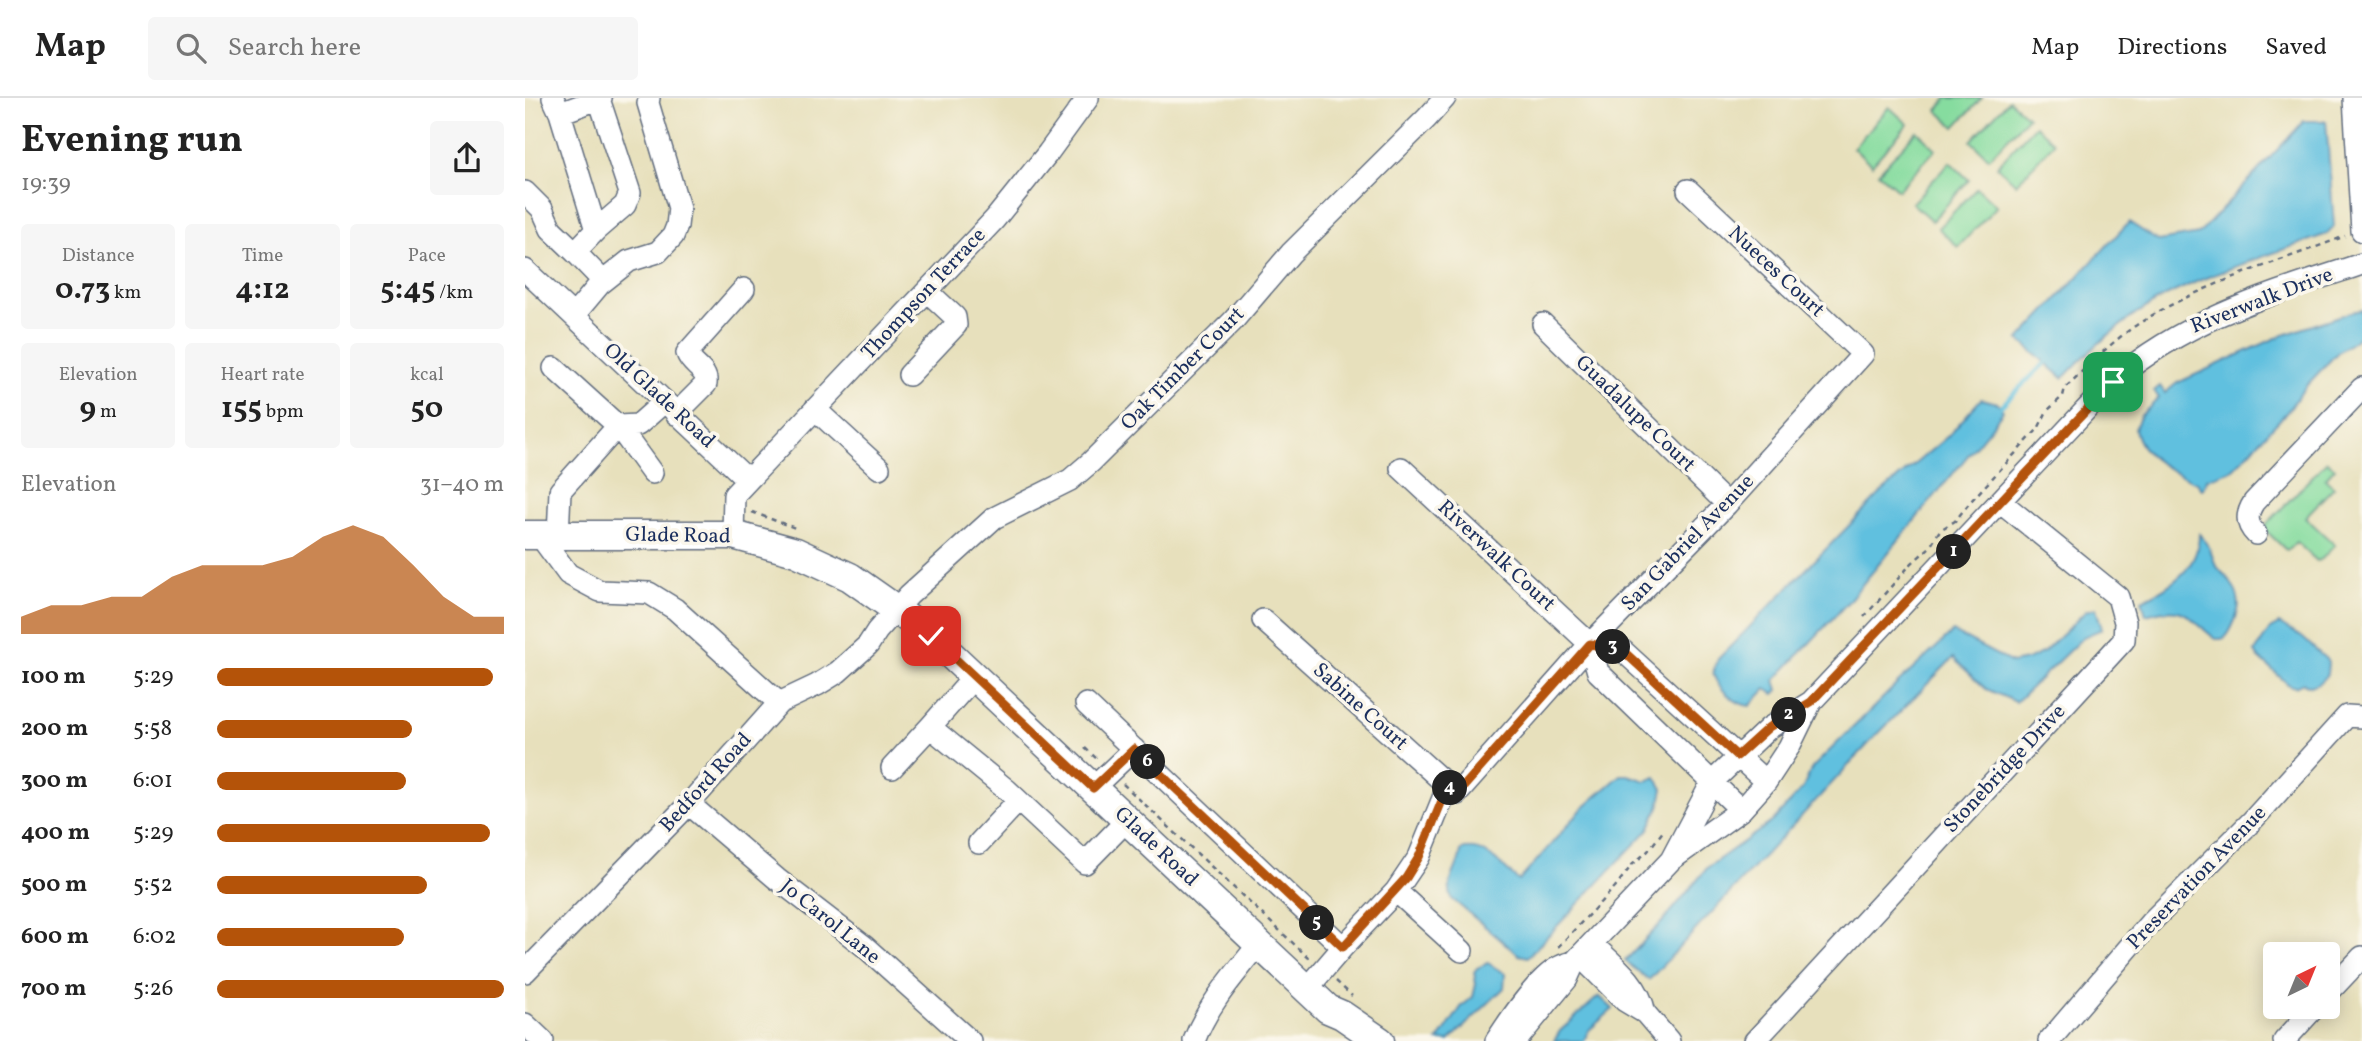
<!DOCTYPE html>
<meta charset="utf-8">
<style>
:root{--surface:#fff;--page:#f6f6f6;--text:#222;--muted:#767676;--line:#e0e0e0;--accent:#b45309}
body{margin:0;font-family:Vollkorn,serif;background:var(--page);color:var(--text);height:100vh;display:flex;flex-direction:column;font-size:26px;white-space:nowrap}
*{box-sizing:border-box;margin:0}
p{font-size:23px;color:var(--muted)}
.icon{flex:none;width:38px;height:38px;fill:none;stroke:currentColor;stroke-width:2;stroke-linecap:round;stroke-linejoin:round}
.map{position:relative;flex:1;overflow:hidden}
.sheet{display:flex;flex-direction:column;background:var(--surface);width:525px}
.sheet>*{flex:none}
.needle{width:46px;rotate:43deg}
.buttons{position:absolute;left:1738px;top:844px;display:grid;gap:14px}
.buttons a{display:grid;place-items:center;width:77px;height:77px;border-radius:7px;background:var(--surface);box-shadow:0 4px 18px #0003;font-size:35px}
.pin{position:absolute;display:grid;place-items:center;width:60px;height:60px;color:#fff;margin:-30px;border-radius:14px;box-shadow:0 4px 10px #0006}
.km{position:absolute;width:35px;height:35px;margin:-18px;border-radius:50%;background:#222;color:#fff;font-size:19px;line-height:35px;text-align:center}
.round{display:grid;place-items:center;flex:none;width:74px;height:74px;border-radius:7px;background:var(--page)}
.headline{display:flex;align-items:center;justify-content:space-between;height:119px;padding:0 21px}
h1{font-size:38px;font-weight:700;line-height:52px}
.stats{display:grid;grid-template-columns:repeat(3,1fr);gap:10px;height:119px;padding:7px 21px}
.stats div{display:grid;align-content:center;border-radius:7px;background:var(--page);text-align:center}
.stats b{font-size:30px;font-weight:700}
.stats small{font-size:19px;font-weight:400}
.stats p{font-size:19px}
.chart{height:196px;padding:14px 21px}
.chart p{display:flex;justify-content:space-between}
.chart svg{width:100%;height:126px;margin-top:7px;fill:var(--accent);opacity:.7}
ul{padding:0 21px;list-style:none;font-size:23px}
li{display:grid;grid-template-columns:112px 84px 1fr;align-items:center;height:52px}
li i{height:18px;border-radius:9px;background:var(--accent)}
header{display:flex;align-items:center;gap:42px;box-sizing:border-box;height:98px;padding:0 35px;background:var(--surface);border-bottom:2px solid var(--line)}
header strong{font-size:33px}
nav{display:flex;gap:38px;margin-inline-start:auto;font-size:24px}
.search{width:490px;height:63px;background:var(--page);display:flex;align-items:center;gap:18px;box-sizing:border-box;padding:0 24px;border-radius:7px;color:var(--muted);font-size:26px}
main{display:flex;flex:1;min-height:0}
.map>svg:first-child{display:block}
</style>
<header>
<strong>Map</strong>
<div class="search"><svg class="icon" aria-label="search" viewBox="0 0 24 24"><circle cx="10" cy="10" r="6"/><path d="M15 15l6 6"/></svg>Search here</div>
<nav><a>Map</a><a>Directions</a><a>Saved</a></nav>
</header>
<main>
<section class="sheet">
<div class="headline"><div><h1>Evening run</h1><p>19:39</p></div><a class="round"><svg class="icon" aria-label="share" viewBox="0 0 24 24"><path d="M12 15V3M7 8l5-5 5 5M5 13v7h14v-7"/></svg></a></div>
<div class="stats">
<div><p>Distance</p><b>0.73<small> km</small></b></div>
<div><p>Time</p><b>4:12</b></div>
<div><p>Pace</p><b>5:45<small> /km</small></b></div>
</div>
<div class="stats">
<div><p>Elevation</p><b>9<small> m</small></b></div>
<div><p>Heart rate</p><b>155<small> bpm</small></b></div>
<div><p>kcal</p><b>50</b></div>
</div>
<div class="chart"><p><span>Elevation</span>31–40 m</p>
<svg viewBox="0 0 160 44" preserveAspectRatio="none"><path d="M0 44V38L10 34L20 34L30 31L40 31L50 24L60 20L70 20L80 20L90 17L100 10L110 6L120 10L130 20L140 31L150 38L160 38V44z"/></svg>
</div>
<ul>
<li><b>100 m</b>5:29<i style="width:96%"></i></li>
<li><b>200 m</b>5:58<i style="width:68%"></i></li>
<li><b>300 m</b>6:01<i style="width:66%"></i></li>
<li><b>400 m</b>5:29<i style="width:95%"></i></li>
<li><b>500 m</b>5:52<i style="width:73%"></i></li>
<li><b>600 m</b>6:02<i style="width:65%"></i></li>
<li><b>700 m</b>5:26<i style="width:100%"></i></li>
</ul>
</section>
<div class="map">
<svg width="1837" height="943" viewBox="0 0 1837 943">
<rect width="100%" height="100%" fill="#fbf7ec"/>
<filter id="ink" filterUnits="userSpaceOnUse"><feTurbulence type="fractalNoise" baseFrequency=".0143" numOctaves="2"/><feDisplacementMap in="SourceGraphic" scale="14" xChannelSelector="R" yChannelSelector="G"/><feConvolveMatrix kernelMatrix="1 2 1 2 8 2 1 2 1" color-interpolation-filters="sRGB"/></filter>
<filter id="wash" filterUnits="userSpaceOnUse"><feTurbulence type="fractalNoise" baseFrequency=".00686" numOctaves="4" result="noise"/><feDisplacementMap in="SourceGraphic" scale="28" xChannelSelector="R" yChannelSelector="G"/><feGaussianBlur stdDeviation="1.57" result="paint"/><feColorMatrix in="noise" values="0 0 0 0 0 0 0 0 0 0 0 0 0 0 0 0 0 1.4 0 .05"/><feComposite in="paint" operator="in"/></filter>
<g filter="url(#wash)">
<rect width="100%" height="100%" fill="#e7e0bc"/>
<path fill="#86dc9f" stroke="#50867e" stroke-width="2" d="M1423,0H1457L1430,29L1412,12Z
M1484,2L1503,19L1464,60L1446,43Z
M1364,9L1383,26L1347,67L1328,50Z
M1510,27L1529,45L1491,86L1472,68Z
M1392,33L1411,51L1373,92L1353,75Z
M1425,64L1444,82L1407,123L1387,105Z
M1452,90L1472,108L1433,149L1413,130Z
M1802,363L1810,370L1800,381L1809,389L1780,419L1810,447L1797,461L1792,463L1771,444L1763,452L1760,451L1738,430Z"/>
<path fill="#61c0df" stroke="#3e789e" stroke-width="2" d="M1779,23H1801L1809,128L1802,136C1756,153 1707,168 1662,188C1614,208 1573,243 1538,280L1494,242L1604,124L1633,143L1674,136Z
M1837,212V237L1813,254L1781,288L1761,315L1714,365L1707,372L1682,381L1678,391H1675L1673,385C1648,374 1614,359 1610,330L1616,317L1634,300L1629,293L1635,288L1640,295L1652,285L1753,239L1826,214Z
M1456,301L1473,305L1478,313L1463,333L1322,505L1250,582L1253,592L1249,596L1241,591L1225,608C1211,607 1194,591 1189,578C1187,572 1191,567 1193,561L1358,393L1423,338Z
M1674,436C1686,447 1684,452 1690,465C1693,472 1700,476 1704,482C1717,500 1716,511 1707,529C1703,537 1701,542 1691,541C1660,518 1663,505 1621,517L1617,502C1645,489 1674,471 1674,436Z
M1571,510L1577,531L1558,539L1551,546L1491,604L1461,591L1428,560L1347,642L1124,882L1100,863L1140,821L1183,769L1248,723L1278,690L1287,670L1374,584L1428,534L1487,565L1502,562L1519,554L1561,513Z
M1754,526L1778,540L1801,561L1803,565L1802,576C1795,586 1788,590 1778,585L1770,589L1764,587L1732,558L1730,554L1745,531Z
M1096,677H1103L1121,683L1131,679L1138,691L1134,709L1124,731L1003,859L994,857L927,801C919,783 935,770 936,752C961,745 977,770 994,783L1056,712Z
M963,865L980,876L979,890L924,943H913L937,908L948,899L951,886L949,874L952,870Z
M1074,898L1088,911L1063,933L1059,943H1029L1035,933Z"/>
<g fill="none" stroke-linecap="round" stroke-linejoin="round">
<path stroke="#61c0df" stroke-width="4.5" d="M1475,309L1520,265"/>
</g>
</g>
<g filter="url(#ink)">
<g fill="none" stroke-linecap="round" stroke-linejoin="round">
<defs>
<path id="minor" d="M28,0L35,15L76,0
M1829,0L1837,133
M35,15L71,132L50,154L78,183
M0,94L17,111L26,131L50,154
M71,132L100,107L105,95L74,1
M0,172L223,382
M49,217L75,186L104,163L133,154L148,138L152,128L154,110L123,5L124,0
M1018,226L1202,406
M29,270L93,328L127,375
M384,277L431,227L430,219L402,193
M290,311L354,370
M151,316L181,286C183,271 166,268 162,255L219,191
M876,370L1065,546L1073,574L1216,712
M1731,436C1721,426 1721,416 1729,404L1837,290
M208,437L209,397L470,121L523,55L563,0
M15,438L43,476L75,493L124,495L150,511L254,605
M33,438L35,393L93,328L113,327L139,304
M738,522L932,696L1065,546L1202,406L1338,256L1163,92
M1065,546L1096,551L1241,684
M449,579L405,629L482,692L560,765L602,722
M561,606L818,849L782,891
M367,670L405,629
M568,690L609,651
M164,706L252,781L339,848L445,943
M454,745L493,703
M1146,762L1187,684L1244,630L1286,604L1588,283C1662,220 1746,196 1837,166
M871,793L894,759L923,688
M1067,846C1088,866 1114,885 1120,915
M818,849L871,793L937,853
M1055,858L1100,903L1120,915L1144,943
M0,874L164,706L254,605L292,587L313,574L343,547L352,533L384,497L469,420L545,382L566,364L708,223L766,155L902,20L920,0
M1802,896L1837,859
M0,926L18,943
M669,943C683,906 710,876 734,846
M971,943C984,923 1013,879 1034,869C1039,866 1045,865 1050,863
M991,943L1042,881L1050,863L1146,762L1216,712L1241,684L1264,649L1286,604
M1230,943L1599,542L1600,524L1593,499L1476,404
M1524,943L1625,825L1726,724L1822,618L1837,619
M1759,943L1791,908"/>
<path id="major" d="M0,437H208L271,454L325,479L372,512L406,538L803,911L817,917L855,943"/>
</defs>
<use href="#minor" stroke="#626d7f" stroke-width="24"/>
<use href="#major" stroke="#626d7f" stroke-width="31"/>
<path stroke="#626d7f" stroke-width="2.5" stroke-dasharray="5 5" stroke-linecap="butt" d="M227,414L270,430
M1339,519L1387,465L1405,449L1415,432L1430,423L1446,403L1513,331L1522,313L1538,298L1540,290C1563,268 1586,244 1613,226C1677,185 1750,166 1820,138
M560,650L573,662
M598,686L785,861
M1033,849L1090,789L1107,767L1123,753L1139,732
M811,883L827,898"/>
<use href="#minor" stroke="#fff" stroke-width="21"/>
<use href="#major" stroke="#fff" stroke-width="28"/>
</g>
</g>
<g fill="none" stroke-linecap="round" stroke-linejoin="round" filter="url(#ink)">
<defs>
<path id="route" d="M406,538L568,690L609,651L818,849L881,780L894,759L923,688L932,696L1065,546L1096,551L1212,658L1244,629L1286,604L1588,284"/>
</defs>
<use href="#route" stroke="#fff" stroke-width="14"/>
<use href="#route" stroke="#b45309" stroke-width="9"/>
</g>
<g text-anchor="middle" dominant-baseline="central" stroke-width="7" stroke-linejoin="round" paint-order="stroke">
<g font-size="21" fill="#1b2f5e" stroke="#fbf7ec">
<text transform="translate(1251 174) rotate(43)">Nueces Court</text>
<text transform="translate(399 196) rotate(-47)">Thompson Terrace</text>
<text transform="translate(1737 203) rotate(-21)">Riverwalk Drive</text>
<text transform="translate(658 271) rotate(-45)">Oak Timber Court</text>
<text transform="translate(134 298) rotate(43)">Old Glade Road</text>
<text transform="translate(1110 316) rotate(44)">Guadalupe Court</text>
<text transform="translate(153 438) rotate(1)">Glade Road</text>
<text transform="translate(1163 445) rotate(-46)">San Gabriel Avenue</text>
<text transform="translate(971 458) rotate(43)">Riverwalk Court</text>
<text transform="translate(835 609) rotate(42)">Sabine Court</text>
<text transform="translate(1480 671) rotate(-47)">Stonebridge Drive</text>
<text transform="translate(181 685) rotate(-48)">Bedford Road</text>
<text transform="translate(631 749) rotate(43)">Glade Road</text>
<text transform="translate(1672 780) rotate(-46)">Preservation Avenue</text>
<text transform="translate(305 824) rotate(39)">Jo Carol Lane</text>
</g>
</g>
</svg>
<div class="buttons">
<a><svg class="needle" viewBox="-14 -14 28 28"><path d="M0-13l5 13h-10z" fill="#e53935"/><path d="M0 13l5-13h-10z" fill="#767676"/></svg></a>
</div>
<div class="pin" style="left:1588px;top:284px;background:#1e9e55"><svg class="icon" aria-label="arrive" viewBox="0 0 24 24"><path d="M6 21V4h12l-3 4 3 4H6"/></svg></div>
<div class="pin" style="left:406px;top:538px;background:#d93025"><svg class="icon" aria-label="check" viewBox="0 0 24 24"><path d="M5 12l5 5 9-10"/></svg></div>
<b class="km" style="left:1429px;top:454px">1</b>
<b class="km" style="left:1264px;top:617px">2</b>
<b class="km" style="left:1088px;top:549px">3</b>
<b class="km" style="left:925px;top:690px">4</b>
<b class="km" style="left:792px;top:825px">5</b>
<b class="km" style="left:623px;top:664px">6</b>
</div>
</main>
